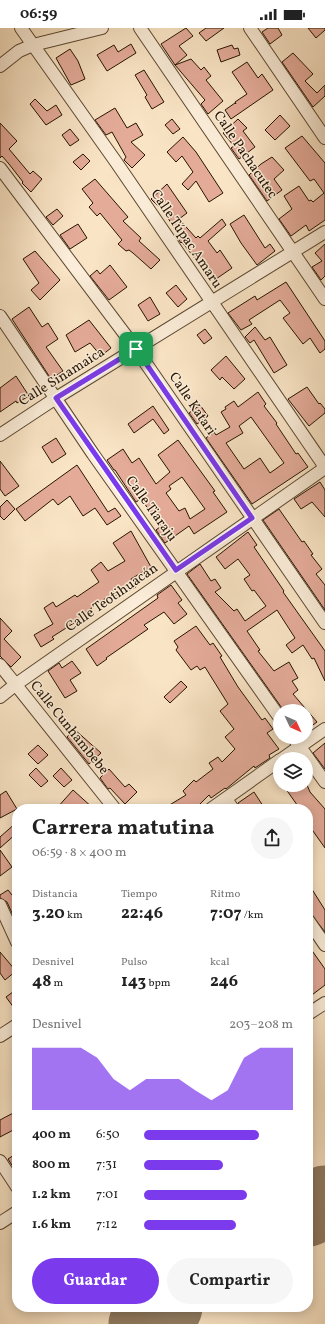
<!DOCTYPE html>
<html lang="es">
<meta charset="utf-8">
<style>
:root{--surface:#fff;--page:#f6f6f6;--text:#222;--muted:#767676;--accent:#7c3aed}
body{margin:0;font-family:Vollkorn,serif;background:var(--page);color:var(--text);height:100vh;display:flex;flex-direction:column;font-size:15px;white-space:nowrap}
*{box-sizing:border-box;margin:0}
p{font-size:13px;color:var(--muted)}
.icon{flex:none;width:22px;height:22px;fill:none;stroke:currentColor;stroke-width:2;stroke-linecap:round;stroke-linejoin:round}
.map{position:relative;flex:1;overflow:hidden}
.details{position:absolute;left:12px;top:776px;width:301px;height:508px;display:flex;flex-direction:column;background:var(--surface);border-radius:16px;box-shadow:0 2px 10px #0003}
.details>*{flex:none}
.needle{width:26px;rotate:134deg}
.controls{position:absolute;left:273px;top:676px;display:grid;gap:8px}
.controls a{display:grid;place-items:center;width:40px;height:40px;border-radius:50%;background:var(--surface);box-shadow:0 2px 10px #0003;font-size:20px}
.pin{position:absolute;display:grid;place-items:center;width:34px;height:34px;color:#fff;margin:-17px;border-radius:8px;box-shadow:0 2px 6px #0006}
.round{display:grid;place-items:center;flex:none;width:42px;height:42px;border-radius:21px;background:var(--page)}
.headline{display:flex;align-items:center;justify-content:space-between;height:68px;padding:0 20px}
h1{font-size:22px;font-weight:700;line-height:30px}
.stats{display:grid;grid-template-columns:repeat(3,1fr);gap:6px;height:68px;padding:4px 20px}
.stats div{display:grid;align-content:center}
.stats b{font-size:17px;font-weight:700}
.stats small{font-size:11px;font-weight:400}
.stats p{font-size:11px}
.chart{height:112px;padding:8px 20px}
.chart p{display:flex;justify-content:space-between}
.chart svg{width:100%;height:72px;margin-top:4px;fill:var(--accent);opacity:.7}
.cta{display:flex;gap:8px;margin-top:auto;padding:8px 20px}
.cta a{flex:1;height:46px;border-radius:24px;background:var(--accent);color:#fff;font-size:16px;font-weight:700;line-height:46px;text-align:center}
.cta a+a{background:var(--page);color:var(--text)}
ul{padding:0 20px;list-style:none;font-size:13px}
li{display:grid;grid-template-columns:64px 48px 1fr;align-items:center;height:30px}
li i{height:10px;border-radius:5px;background:var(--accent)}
.status{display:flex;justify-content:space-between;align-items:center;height:28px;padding:0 20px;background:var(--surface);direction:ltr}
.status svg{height:11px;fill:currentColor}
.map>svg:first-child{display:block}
</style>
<div class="status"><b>06:59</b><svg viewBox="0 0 49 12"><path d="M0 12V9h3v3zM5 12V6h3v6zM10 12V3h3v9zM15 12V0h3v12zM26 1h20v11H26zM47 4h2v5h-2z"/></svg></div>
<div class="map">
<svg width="325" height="1296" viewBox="0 0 325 1296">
<rect width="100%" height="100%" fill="#f9e4c5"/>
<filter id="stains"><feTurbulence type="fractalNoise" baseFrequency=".005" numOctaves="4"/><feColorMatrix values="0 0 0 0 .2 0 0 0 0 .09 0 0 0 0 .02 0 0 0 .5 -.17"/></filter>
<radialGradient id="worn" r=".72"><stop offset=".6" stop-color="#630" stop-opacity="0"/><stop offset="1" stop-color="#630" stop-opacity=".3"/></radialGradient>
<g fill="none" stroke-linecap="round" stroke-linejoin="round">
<path stroke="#907c62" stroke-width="69" d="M308,1184L325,1172
M143,1296L168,1279"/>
</g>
<path fill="#e4ab99" stroke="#261400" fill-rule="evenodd" d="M186,0L193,8L179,18L187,27L175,37L161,16Z
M206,0H224L206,13L199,5Z
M268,0H278L282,7L270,16L262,4Z
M308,0H325V2L316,10Z
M131,16L136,25L107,43L97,27L114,17L118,24Z
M232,17L234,21L238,20L240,27L221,34L217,22Z
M70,21L78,33L85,51L71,57L56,30Z
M293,25L313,46L305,53L317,65L325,57V68L313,79L282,34Z
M191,31L201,42L204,39L211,48L206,52L223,73L208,86L201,76L205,72L175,37Z
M247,34L258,50L262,46L273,62L231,91L225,82L235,75L236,76L235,74L247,66L232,44Z
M144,42L164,74L152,81L145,69L147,67L135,47Z
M35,71L47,83L56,77L62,87L46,97L30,76Z
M115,80L127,100L136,95L143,107L131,114L145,127L132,140L124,132L126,129L112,104L106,107L95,92Z
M280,87L290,98L275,112L265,102Z
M172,91L180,101L173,106L165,97Z
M238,91L247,100L243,103L255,119L239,131L231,120L234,118L223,105Z
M0,95L17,113L9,121L30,146L33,143L42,151L31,164L22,155L23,154L9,136L2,128L0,130Z
M70,101L79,112L70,118L62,107Z
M302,108L325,135V192L309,203L306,197L291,208L279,191L292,181L284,168L299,158L309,173L311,172L313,174L324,165L314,151L310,153L285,120Z
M183,109L196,124L223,165L209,174L196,153L188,162L182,156L193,144L182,128L176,134L167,124Z
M83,126L90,133L81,142L73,134Z
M272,129L284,142L274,151L282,162L267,173L249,147L261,136Z
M95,151L128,189L123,193L141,210L139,213L160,232L151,241L133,225L129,222L126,223L118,216L122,212L100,185L97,188L89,179L93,175L82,161Z
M167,156L187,185L179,191L196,210L198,208L200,210L222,191L226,197L208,213L217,225L220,222L232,240L216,251L200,229L196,232L182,214L181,215L176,208L178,205L163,183L151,171Z
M57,181L63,188L53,197L46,189Z
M244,187L265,220L270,216L275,223L257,237L241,215L230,196Z
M78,196L87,210L70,221L60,207Z
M325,216V248L321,252L312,239L322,233L315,225Z
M35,223L60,252L40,272L31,262L39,255L23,231Z
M110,237L127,259L109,272L90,248L97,242L100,246Z
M286,254L325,313V321L320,325L310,310L303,316L283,290L290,285L280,272L249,292L252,296L241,302L228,285L255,268L257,272Z
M176,257L187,271L178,279L166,265Z
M150,269L160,286L148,293L138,277Z
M29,279L42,299L48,295L58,311L46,319L63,343L51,351L12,291Z
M89,292L111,320L101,328L90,315L75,324L66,307Z
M255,299L265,312L270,309L287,337L274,345L254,312L250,315L245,309Z
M205,301L212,310L204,316L197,307Z
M226,328L245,351L234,361L222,349L220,352L211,342Z
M16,348L29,368L17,375L16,373L0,384V360Z
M307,359L319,376L320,375L325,381V385L309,398L288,371Z
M258,364L266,376L264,378L277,395L276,396L296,426L298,425L308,439L252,476L206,410L214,404L216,407L230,399L221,384L226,381L225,379L234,373L238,379ZM251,389L284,435L270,445L260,430L244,441L226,415L243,405L239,398Z
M200,377L208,388L197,396L189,385Z
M153,378L169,402L164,406L153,391L134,405L128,396Z
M56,410L66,426L52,435L42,419Z
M178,412L215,463L213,464L227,484L194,506L189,498L165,515L156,502L161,498L141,471L136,474L115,442H114L107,432L123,421L132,435L139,430L156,456L170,444L158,427ZM182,449L205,481L190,491L185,480L179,483L166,465L171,461L169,458Z
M0,433L19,458L5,468L0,461Z
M77,437L108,484L115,480L121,488L107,497L95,480L83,488L70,468L58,477L53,471L25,493L16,481Z
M320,454L325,462V489L312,474L301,481L294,471Z
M7,472L15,481L4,492L0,488V479Z
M279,481L302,514L304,513L313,526L311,527L322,541L316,546L325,557V582L263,492Z
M131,503L151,539L131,551L136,559L124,565L123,562L111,571L109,568L86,584L88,586L52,609L54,611L41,619L34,607L53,596L44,580L53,574L56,579L75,567L77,569L99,554L91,542L101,534L108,543L125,533L113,515Z
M248,504L257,517L254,519L284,563L283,564L325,623V653L314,630L312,631L303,617L292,625L286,617L295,610L277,582L247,603L260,622L258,623L274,643L289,634L298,650L292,653L298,662L293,666L317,694L306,702V683H284L187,546L200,536L211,553L215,551L221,560L215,564L234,583L237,581L245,593L266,578L254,562L252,563L244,551L250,547L238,531L225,541L216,529Z
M171,557L182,572L178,575L187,586L174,596L164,584L144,597L148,601L106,630L107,631L97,638L86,621L158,570L157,567Z
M0,590L12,603L4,611L21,629L11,639L0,628Z
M196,598L210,617L213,615L222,628L220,629L238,659L262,692L265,690L273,701L267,705L279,721L269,727L270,730L255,740L254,738L226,761L225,760L211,770L209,767L195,781H163L186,767L183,763L194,752L196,754L213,741L209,735L218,729L222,734L235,721L225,709L234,701L220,683L228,676L205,639L200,642L197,638L191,642L176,622L178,619L174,613Z
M72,633L81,645L70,652L77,663L65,670L48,643L59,635L62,640Z
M181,653L187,659L170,675L164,669Z
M74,701L101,725L89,736L67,709Z
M325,715V741L313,725Z
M38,717L48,727L38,736L28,726Z
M36,740L48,753L41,759L29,747Z
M61,740L72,752L64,759L53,748Z
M109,741L125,759L129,756L137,764L125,776L110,760L108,761L100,750Z
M283,757H307L310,764L325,781V820L308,796V781H300Z
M73,762L94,781H56Z
M6,763L17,781L0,790V767Z
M254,764L265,781H240L238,775Z
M17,794V805L0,820V809Z
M0,822L12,839L0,848Z
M308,855L325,882V904L308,882Z
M8,862L12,867L17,864V896L7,874L0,870V867Z
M308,917L325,941V957L308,970Z
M0,924L16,943L5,952L0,945Z
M17,961V984L6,969Z
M17,1083V1100L0,1109V1092Z
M17,1125V1145L8,1131Z"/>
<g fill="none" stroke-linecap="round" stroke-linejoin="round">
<defs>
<path id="minor" d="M21,0L116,134L325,439
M140,0L325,271
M250,0L325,110
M0,38L19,23L33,17L102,0
M0,140L136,321L325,595
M0,288L93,426L280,690
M0,407L56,370L325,204
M0,637L115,781
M0,669L15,657L325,440
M293,709L325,754
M282,731L325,701
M226,771L233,781
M211,781L280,732
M0,877L17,914
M308,892L325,917
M308,986L325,975
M0,1008L17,997
M0,1133L17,1159
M0,1195L17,1184"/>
</defs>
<use href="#minor" stroke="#5b4831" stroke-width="14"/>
<use href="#minor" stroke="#fbedd9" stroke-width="12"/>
</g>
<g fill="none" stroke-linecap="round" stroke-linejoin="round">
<defs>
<path id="route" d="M136,321L252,490L176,542L56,370Z"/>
</defs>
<use href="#route" stroke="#fff" stroke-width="8"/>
<use href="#route" stroke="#7c3aed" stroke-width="5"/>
</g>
<g text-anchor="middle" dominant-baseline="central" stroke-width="3" stroke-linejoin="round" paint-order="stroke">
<g font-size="14" fill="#261400" stroke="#fbedd9">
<text transform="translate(245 127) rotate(56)">Calle Pachacutec</text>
<text transform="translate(186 211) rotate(56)">Calle Túpac Amaru</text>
<text transform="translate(62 349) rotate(-32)">Calle Sinamaica</text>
<text transform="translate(192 376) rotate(56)">Calle Katari</text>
<text transform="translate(151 481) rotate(54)">Calle Tiaraju</text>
<text transform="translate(112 570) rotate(-35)">Calle Teotihuacán</text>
<text transform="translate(69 700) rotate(51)">Calle Cunhambebe</text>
</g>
</g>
<rect width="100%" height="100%" filter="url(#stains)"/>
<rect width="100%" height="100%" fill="url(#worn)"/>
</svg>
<div class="controls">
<a><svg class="needle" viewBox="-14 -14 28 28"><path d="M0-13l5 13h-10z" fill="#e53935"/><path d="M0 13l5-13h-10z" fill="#767676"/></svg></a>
<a><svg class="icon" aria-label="layers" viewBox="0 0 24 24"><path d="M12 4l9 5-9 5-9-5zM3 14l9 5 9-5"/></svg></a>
</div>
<div class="pin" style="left:136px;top:321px;background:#1e9e55"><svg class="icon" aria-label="arrive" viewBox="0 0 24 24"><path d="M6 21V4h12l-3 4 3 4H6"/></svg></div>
<section class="details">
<div class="headline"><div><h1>Carrera matutina</h1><p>06:59 · 8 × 400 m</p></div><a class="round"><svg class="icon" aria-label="share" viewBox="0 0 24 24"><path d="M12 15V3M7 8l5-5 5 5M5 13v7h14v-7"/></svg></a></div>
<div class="stats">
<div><p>Distancia</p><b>3.20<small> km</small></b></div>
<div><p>Tiempo</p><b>22:46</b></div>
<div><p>Ritmo</p><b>7:07<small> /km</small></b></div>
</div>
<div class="stats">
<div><p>Desnivel</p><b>48<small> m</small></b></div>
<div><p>Pulso</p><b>143<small> bpm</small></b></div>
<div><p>kcal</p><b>246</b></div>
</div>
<div class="chart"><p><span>Desnivel</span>203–208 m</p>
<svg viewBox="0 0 160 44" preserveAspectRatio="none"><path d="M0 44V6L10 6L20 6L30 6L40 12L50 25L60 32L70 25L80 25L90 25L100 32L110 38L120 32L130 12L140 6L150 6L160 6V44z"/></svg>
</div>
<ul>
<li><b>400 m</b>6:50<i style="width:77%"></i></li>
<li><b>800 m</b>7:31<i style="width:53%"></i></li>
<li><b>1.2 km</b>7:01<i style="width:69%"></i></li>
<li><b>1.6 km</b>7:12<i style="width:62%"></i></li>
</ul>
<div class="cta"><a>Guardar</a><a>Compartir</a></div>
</section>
</div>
